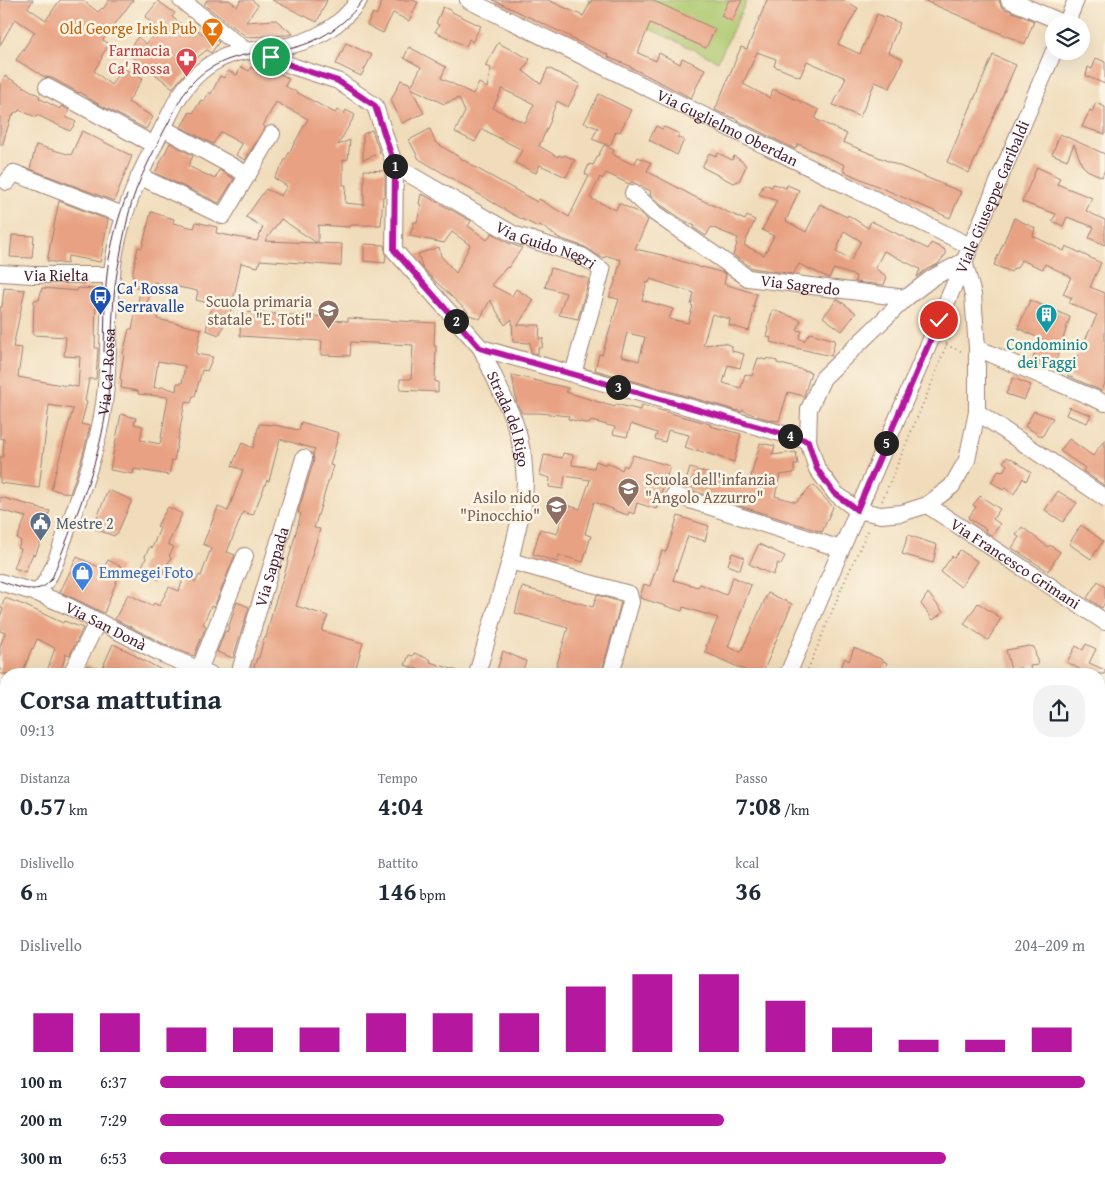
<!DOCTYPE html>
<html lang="it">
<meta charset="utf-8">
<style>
:root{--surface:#fff;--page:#f2f2f3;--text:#1f2937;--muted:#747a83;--accent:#b5179e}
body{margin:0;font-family:"Gentium Book Plus",serif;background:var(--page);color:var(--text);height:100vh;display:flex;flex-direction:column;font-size:19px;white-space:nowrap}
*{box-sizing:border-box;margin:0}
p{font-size:16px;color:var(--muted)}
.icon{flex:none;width:28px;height:28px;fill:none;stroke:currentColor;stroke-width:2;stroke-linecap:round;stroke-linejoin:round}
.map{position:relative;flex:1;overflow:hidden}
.sheet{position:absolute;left:0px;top:668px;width:1105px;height:518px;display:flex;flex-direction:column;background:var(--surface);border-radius:20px 20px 0 0;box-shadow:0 5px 20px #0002}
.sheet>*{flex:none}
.controls{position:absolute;left:1045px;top:15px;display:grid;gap:10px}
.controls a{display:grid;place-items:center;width:45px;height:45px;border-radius:50%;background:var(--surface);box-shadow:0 5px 20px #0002;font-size:25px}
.pin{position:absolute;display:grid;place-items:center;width:42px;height:42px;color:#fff;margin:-21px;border:2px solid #fff;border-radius:50%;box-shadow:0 1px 5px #0007}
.km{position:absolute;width:25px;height:25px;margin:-12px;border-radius:50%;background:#222;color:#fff;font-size:14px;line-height:25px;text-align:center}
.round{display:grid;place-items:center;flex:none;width:52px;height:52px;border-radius:20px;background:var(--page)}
.headline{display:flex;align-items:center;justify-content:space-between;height:85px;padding:0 20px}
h1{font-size:28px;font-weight:600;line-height:38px}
.metrics{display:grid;grid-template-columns:repeat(3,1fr);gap:8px;height:85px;padding:5px 20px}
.metrics div{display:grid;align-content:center}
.metrics b{font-size:25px;font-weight:600}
.metrics small{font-size:14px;font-weight:400}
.metrics p{font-size:14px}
.chart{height:140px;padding:10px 20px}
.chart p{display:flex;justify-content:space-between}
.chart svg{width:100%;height:90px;margin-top:5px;stroke:var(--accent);stroke-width:6}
ul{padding:0 20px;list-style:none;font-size:16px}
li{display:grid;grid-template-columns:80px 60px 1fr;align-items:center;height:38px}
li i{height:12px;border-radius:6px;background:var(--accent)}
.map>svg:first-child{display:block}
</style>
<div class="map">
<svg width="1105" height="1185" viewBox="0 0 1105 1185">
<rect width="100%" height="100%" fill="#fcf5e5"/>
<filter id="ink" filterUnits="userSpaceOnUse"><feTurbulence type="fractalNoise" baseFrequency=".02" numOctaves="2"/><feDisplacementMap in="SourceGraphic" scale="10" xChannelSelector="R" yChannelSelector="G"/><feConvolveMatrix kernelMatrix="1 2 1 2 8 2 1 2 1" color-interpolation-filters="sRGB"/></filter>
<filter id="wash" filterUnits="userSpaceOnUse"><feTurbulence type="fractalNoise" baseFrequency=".0096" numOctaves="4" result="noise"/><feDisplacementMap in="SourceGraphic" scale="20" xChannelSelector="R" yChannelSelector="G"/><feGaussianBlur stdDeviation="1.12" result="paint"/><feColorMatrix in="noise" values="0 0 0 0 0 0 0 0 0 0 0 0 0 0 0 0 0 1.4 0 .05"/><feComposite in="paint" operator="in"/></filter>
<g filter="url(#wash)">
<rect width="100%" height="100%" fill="#f0dcba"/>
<path fill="#adc96f" stroke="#7c744d" d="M588,0H747L718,61Z"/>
<g id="blocks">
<path fill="#e8a283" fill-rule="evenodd" d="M0,0H33L28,8L46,20L60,0H82L98,12L102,8L103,9L109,0H133L103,40L109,44L101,57L102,58L94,71L111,85L122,68L143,78L128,102L153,117L146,129L91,100L80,92L79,93L52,78L45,77L16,60L35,32L15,19L0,45Z
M207,0H229L237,6L241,0H252L258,5L246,22L276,20L293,34L288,35L247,37L204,5Z
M272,0H327L317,22Z
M383,0H413L418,2L409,21L393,13L383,33L367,25L373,13L376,15Z
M493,0H548L583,16L592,0H652L715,29L706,48L650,23L638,53L656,61L659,53L680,64L682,58L705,69L691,98L630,67V66L608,57L609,55L570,38L571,37Z
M729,0H742L732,21L721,16Z
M767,0H843L858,8L838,44L860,54L877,14L900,23L888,52L903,59L890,88L875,82L860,117L833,105L846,78L807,61L800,77L774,66L776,59L757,52L743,84L770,98L773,89L819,110L815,119L847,134L843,142L961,192L950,218L843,171L845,165L798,144L795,149L738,121V120L715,110L741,47L747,49Z
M923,0H999L1001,6L1005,9L1034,21L1025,44Z
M158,1L175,13L172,17L186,28L195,31L197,29L207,38L209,35L219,42L211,53L207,50L199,56L173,88L126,52L138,37L146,44L159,29L145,17Z
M443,7L452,11V12L481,26L472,42L469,39L466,46L435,32L439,25L436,23Z
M346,43L372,55L361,76L336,64Z
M498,43L530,59L523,71L541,84L548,68L580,84L568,107L557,101L550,119L551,120L539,146L558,157L559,155L563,157L564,155L575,160L566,177L540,165L536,173L515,163L522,150L482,129L475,142L455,132L465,112L459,98L444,104L411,88L424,113L402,123L391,100L401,80L409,83L411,87L421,67L404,58L409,47L446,67L441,78L473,94L479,83L487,88L491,68L485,66ZM502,89L534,104L525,123L493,108Z
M993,55L1016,65L969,173L947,162Z
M1096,58L1105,62V84L1086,76L1088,67L1092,69Z
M241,67L249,71L251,67L270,77L274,70L289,79L285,86L335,113L337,110L344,114L346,110L355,115L338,145L350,140L348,159L343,160V185H346L345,203L364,205V170L385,171V196H383L381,225H351L350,227L318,225V243L342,244L341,266L260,260L258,267L241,263L231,310L219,335L206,330L212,304L196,300L198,291L153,282L147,304L160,307L157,319L201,329L196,354L213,357L207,371L202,370L195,396H193L191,403L185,402L174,461L172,460L169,475L134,469L133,474L110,470L121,414L136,418L134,424L143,426L140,440L160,444L168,397L138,394V391L121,388L122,380L120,379L124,354H123L129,329H132L141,288L133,286V271L138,247L142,248L151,212L174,219L173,223L194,228L196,222L217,227L216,233L257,241L263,227L246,217L266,189L281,196L287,186L274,178L280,169L308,119L276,102L263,126L265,127L245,160L236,155L242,144L221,132L213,144L181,127L190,112L193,113L201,100L204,101L209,92L211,94L220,76L224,78L228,71L237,75ZM281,219L317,243L265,241ZM158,361L185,366L182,383H177L176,391L164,387L154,388Z
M5,76L40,96L39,98L60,109L61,106L69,110L66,117L76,122L70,131L37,115L36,117L19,110L18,112H15L10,120L2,146L0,145V85Z
M599,94L631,110L620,132L616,131L610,146L592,139L598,128L584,123Z
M1096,103L1105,107V134L1082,127L1090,110L1092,112Z
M656,126L662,129L664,127L680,134L677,137L684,140L677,155L649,140Z
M430,129L435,142L478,169L537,202L539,199L569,217L589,176L585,174L589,164L593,165L604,145L614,150L612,154L634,165L638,157L651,163L647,171L693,196L745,220L747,216L755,220L744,245L764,255L774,236L762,230L777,201L759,194L764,184L772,187L773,184L786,188L787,185L799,190L786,221L806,232L820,204L847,217L848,215L868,228L871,221L928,249L931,243L944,249L946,254L938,264L927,269L917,277L920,269L884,251L875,268L887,277L884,285L855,282L856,276L834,269L829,278L799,264L793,274L752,268L733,255L737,244L736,243L738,238L711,227L706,236L694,228L695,226L683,220L661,205L650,195L651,191L632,182L629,184L606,173L602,179L600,177L590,198L616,210L619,203L641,214L648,220L635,249L662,255L702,268V267L724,273L726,275L724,284L757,294L753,307H755L749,331L729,325L730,319L712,314L703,345L724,343L732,346V351L744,354L740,368L728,365L723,383L741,388L745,374L752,376L758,358L766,360L767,358L777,361V363L811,372L804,396L788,392L779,421L770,420L754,415L742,410V412L595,370L599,354L602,355L619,299L609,297L614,285L621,260L608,256L602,258L585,247L559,238L540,225L538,227L514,215L419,159L409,140ZM844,231L861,241L851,260L836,252ZM650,279L694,293L691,305L693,306L688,323L669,319L673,309L642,300L647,282L649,283ZM627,333L645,337L639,361L621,356Z
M372,130L380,153L363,160V134Z
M82,131L132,156L114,201L30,169L36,145L71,155Z
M1060,134L1105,154V169L1102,177L1087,170L1082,165L1074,144L1067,160L1052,154Z
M170,143L193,156L188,166L215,179L219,170L234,179L219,203L155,173Z
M709,153L716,156L718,153L732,160L734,156L743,162L746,166L739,181L733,183L702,167Z
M1037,167L1060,178L1057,184L1092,198L1086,211L1105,220V245L1089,238L1094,227L1067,217L1063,226L1052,221L1056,214L1022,202Z
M421,194L426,196L471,221L468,226L487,240L492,233L508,243L522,248L508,268L507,267L491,285L512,296L516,289L534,300L518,325H540L539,339L543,338L542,348H538V354L531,352L530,343L513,342L512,319L505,325L490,300L480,319L467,314L468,312L435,281L422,267L418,254L439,247L441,256L456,273L470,245L452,232L444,243L410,236L414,222H417L421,205L419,204Z
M59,201L108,220L100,262L68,256L67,264L47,261Z
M1014,218L1035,228L1033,236L1064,251L1066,246L1101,263L1090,287L1105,293V383L1102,391L1068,376L1097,315L1069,303L1072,298L1063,294L1071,277L1045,264L1043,269L1021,260L1017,268H1014L1011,272L994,265Z
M12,235L34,236L32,258L10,257Z
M364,244L384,245L386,254L385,263L364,261Z
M551,268L589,279L578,319L559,315L566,293L545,287Z
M4,288L25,290L13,347L22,348L18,377L67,386V385L78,387L80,357L64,356L66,337L33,335L34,300H39L42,288L77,291L78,288L96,289L95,348H98L96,379H89L85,401L87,402L81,424L90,426L82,458L70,494L51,489L73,409L49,405L39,488L0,483V457H3L4,439L0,438V307H2Z
M837,299L839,300L856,313L842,331L823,317Z
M1030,300L1070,317L1054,367L1033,359L1040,339L1018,328Z
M773,310L801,320L797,330L802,331L799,338L804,341L810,333L835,340L831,356L770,342L771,338L767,337L769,329L767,328Z
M241,312L326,317V320L348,321V318L435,323L434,346H436L435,381L438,382V392L400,390V379H411L413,345L351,342L350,356L321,355L322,341L240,336Z
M512,375L568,388L566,392L615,407L616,404L640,410L641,405L710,424V426L741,434L734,462L697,450L696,452L685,448L689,435L668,430L665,442L655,439L657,433L631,424L627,437L613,434L615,427L591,421L589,424L568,419L569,416L540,413H522L517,404Z
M1013,378L1031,385L1024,400L1006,394Z
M1069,407L1091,415L1087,423L1066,415Z
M1034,411L1053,418L1042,437L1025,426Z
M301,422L339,433L330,465L333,466L314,528L320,529L296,606L328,616L322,631L363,643L354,674H252L257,658H259L264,638H266L273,609L285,572L301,514L298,512L314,460L313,454L315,449L280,439L269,481L267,480L253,515L243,512L227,552L235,555L214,607L211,606L203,624L206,626L194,656L168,646L115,619L128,594L152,606L154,603L159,606L169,587L179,591L184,576L196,582L199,575L201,576L211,548L203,544L218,507L228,511L243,470L232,466L242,443L253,448L259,424L274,425L299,430Z
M1069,439L1093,456L1105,439V486L1083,471L1085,468L1060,451Z
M760,443L775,446L772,455L796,452L798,465H794V473L780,475L775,496L796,502L813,485L833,507L822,532L684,488L690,468L738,482L740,476L750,480Z
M563,453L573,455L572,465L594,468L596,461L606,465V462L622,470L624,465L627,467L633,455L670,466L656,509L637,503L634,514L629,512L628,515L612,510L613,509L594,502L585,534L591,536L583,562L559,555L557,562L533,554L540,529L557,534L566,505L580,509L590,480L565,476L563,489L549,487L550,478L540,475L544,455L562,458Z
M1007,457L1010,459L1011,458L1031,472L1026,481L1023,478L1014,494L1005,488L1003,490L991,482L999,470L1003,471L1007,465L1003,462Z
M108,490L132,500L117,534H115L114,536L93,528Z
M1058,491L1077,503L1063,522L1045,510Z
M980,496L1000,509L993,519L1000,524L992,536L985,531L986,529L968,518L976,507L973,505Z
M0,497L37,507V508L50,511L43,528L46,530L35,555L33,554L25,572L14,568L21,549L18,548L21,541L17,538L26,517L0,510Z
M168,507L182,514L168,544L174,547L169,556L171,558L159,580L140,570L146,558L145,556L150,546L152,548L160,528L157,526Z
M678,516L709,526L705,541L688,536L673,580L698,587L700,584L726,595L733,577L751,585L728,647L741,652L768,593L792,604L771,652H772L762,674H753L705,652L707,647L706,646L718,618L683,607L682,611L640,598L644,584L650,586L662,551L666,552Z
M1081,525L1103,541L1091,559L1069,544Z
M1022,527L1048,547L1050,545L1060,552L1048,571L1012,548L1019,537L1016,535Z
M908,535L937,545L933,563L902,554Z
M759,544L785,556L781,565L778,563L773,575L749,564Z
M960,550L977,561L961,587L941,572L952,556L954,558Z
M732,553L744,557L740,570L728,565Z
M77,557L103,569L108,560L122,567L104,613L60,592Z
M1098,581L1105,587V602L1102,608L1087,598Z
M522,587L593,607L597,595L621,602L601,674H554L568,628L515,613Z
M928,593L943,612L933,620L921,604Z
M5,598L24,605L63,623L64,621L83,628L70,655L66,654L60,674H46L55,648L37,639L33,649L32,648L22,674H0V646L5,633L0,631V617L3,609L1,608Z
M237,602L249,607L233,658L217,652L225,631L227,632Z
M978,603L1001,618L988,640L964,624Z
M113,644L134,654V655L169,674H82L87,665L101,671Z
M1086,644L1096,649L1089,663L1105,670V674H1088L1067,662L1076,646L1083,650Z
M1029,646L1034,647L1038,665L1030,666L1031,674H1028L1020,668L1011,670L1006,650Z
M854,648L881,659V660L887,663L882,674H848L849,670L841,668L845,658L849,661Z
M503,651L526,661L522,673L519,674H496Z
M414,653L431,660L430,662L461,672L460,674H432L405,665L409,655L413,656Z"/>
</g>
</g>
<g filter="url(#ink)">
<use href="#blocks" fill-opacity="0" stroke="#9d7e72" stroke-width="1"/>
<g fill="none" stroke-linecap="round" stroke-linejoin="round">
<defs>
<g id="minor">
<path id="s1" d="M181,0L245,50L271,57L295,67L338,81L375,106L395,166L394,250L481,348L513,418L518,433L523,456L525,481L524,501L510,561L477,674"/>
<path id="s2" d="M468,0L970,246"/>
<path d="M1009,0L1066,24"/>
<path d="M1066,24L1076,0"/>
<path d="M47,87L154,145"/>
<path d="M163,128L248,175"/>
<path id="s3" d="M395,166L513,234L582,256L602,270L573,374"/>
<path d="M139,176L223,216L272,134"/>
<path d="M7,182L14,173L104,208L124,215"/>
<path id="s4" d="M633,193L655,213L748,278L906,298"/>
<path d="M964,261L973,295L977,348V412L967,460L952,486L927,505L902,513L881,515L857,510L835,493L817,469L808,441L809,409L823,378L906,298L932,278Z"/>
<path id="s5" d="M0,273L33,275H112"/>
<path d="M481,348L808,441"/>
<path d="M977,348L1105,403"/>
<path d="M977,412L1105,498"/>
<path d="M674,495L841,549"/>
<path id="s6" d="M927,505L1105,622"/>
<path d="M510,561L629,594L631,602L611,674"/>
<path id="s7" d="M0,582L37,593L70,607L164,655L210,674"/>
<path id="s8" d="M37,593C41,588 45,583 48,578C57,562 62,542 69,525C86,480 102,435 106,386C110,340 107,293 116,247C127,194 153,147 177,100C187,84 200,69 218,60C238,49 260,50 282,47C313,42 341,26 359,0"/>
<path d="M199,670L245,556"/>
<path d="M71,674L98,621"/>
<path id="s9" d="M239,674L304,458"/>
<path id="s10" d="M788,674L1054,51"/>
<path d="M0,841L6,825"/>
<path d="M0,961L6,963"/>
<path d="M1099,994L1105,985"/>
<path d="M1099,1034L1105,1038"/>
<path d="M1099,1127L1105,1109"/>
<path d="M102,1180L117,1185"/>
<path d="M316,1185L318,1179"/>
<path d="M357,1185L359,1179"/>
<path d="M549,1185L551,1179"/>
<path d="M620,1185L622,1179"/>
<path d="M691,1185L693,1179"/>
<path d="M811,1185L812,1179"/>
<path d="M902,1185L904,1179"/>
<path d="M1053,1185L1058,1179"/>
<path d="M1101,1185L1105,1181"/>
</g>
</defs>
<use href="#minor" stroke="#9d7e72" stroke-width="18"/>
<path stroke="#9d7e72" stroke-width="2" stroke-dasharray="1 4" stroke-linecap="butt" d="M946,345L963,352
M882,501L933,380L953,327
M806,674L843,585L869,528
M0,1181L3,1182L6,1172"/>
<use href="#minor" stroke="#fff" stroke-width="16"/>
<path stroke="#4a1f2b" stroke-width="1" d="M104,352C105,321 104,289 109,259C113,237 119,215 127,195
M0,581C18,587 42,598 53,576C73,522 98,468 106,411C112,373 111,335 114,297C115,280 119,263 122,245C126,227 129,208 136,190C144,169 155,149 165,129C172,117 177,104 185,92C201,68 228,57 255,53C268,51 281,51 293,48C321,41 346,24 363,0"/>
<defs>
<path id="rail" d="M1099,1154L1105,1147
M1099,1164L1105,1157
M1079,1185L1085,1179"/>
</defs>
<use href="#rail" stroke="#4a1f2b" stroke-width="5.5"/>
<use href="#rail" stroke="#fcf5e5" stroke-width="4" stroke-dasharray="11" stroke-linecap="butt"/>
</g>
</g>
<g fill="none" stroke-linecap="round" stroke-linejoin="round" filter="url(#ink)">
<defs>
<path id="route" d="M271,57L295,67L338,81L375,106L395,166L394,250L480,348L808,441L817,469L834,493L857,510L939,320"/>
</defs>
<use href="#route" stroke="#fff" stroke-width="10"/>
<use href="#route" stroke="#b5179e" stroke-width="6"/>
</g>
<defs>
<symbol id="bar-pin" viewBox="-11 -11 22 30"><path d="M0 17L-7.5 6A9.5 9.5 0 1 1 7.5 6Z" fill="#e8710a" stroke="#fcf5e5"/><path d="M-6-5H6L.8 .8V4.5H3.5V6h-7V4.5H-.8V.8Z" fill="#fff"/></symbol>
<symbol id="pharmacy-pin" viewBox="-11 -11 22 30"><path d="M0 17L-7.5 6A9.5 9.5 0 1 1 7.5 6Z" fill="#e0444e" stroke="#fcf5e5"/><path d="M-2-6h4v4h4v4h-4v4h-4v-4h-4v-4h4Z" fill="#fff"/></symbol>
<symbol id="bus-pin" viewBox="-11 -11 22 30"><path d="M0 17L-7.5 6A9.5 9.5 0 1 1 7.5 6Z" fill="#1a4fb4" stroke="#fcf5e5"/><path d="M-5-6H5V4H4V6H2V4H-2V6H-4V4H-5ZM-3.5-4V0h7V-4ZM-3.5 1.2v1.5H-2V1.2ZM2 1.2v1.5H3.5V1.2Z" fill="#fff"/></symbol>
<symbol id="school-pin" viewBox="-11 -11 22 30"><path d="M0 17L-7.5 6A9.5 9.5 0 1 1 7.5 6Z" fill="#8d6e63" stroke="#fcf5e5"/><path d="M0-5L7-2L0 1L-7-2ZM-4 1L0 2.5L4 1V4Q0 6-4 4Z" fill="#fff"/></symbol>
<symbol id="building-pin" viewBox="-11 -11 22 30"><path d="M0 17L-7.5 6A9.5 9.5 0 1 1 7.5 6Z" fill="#0f9aa8" stroke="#fcf5e5"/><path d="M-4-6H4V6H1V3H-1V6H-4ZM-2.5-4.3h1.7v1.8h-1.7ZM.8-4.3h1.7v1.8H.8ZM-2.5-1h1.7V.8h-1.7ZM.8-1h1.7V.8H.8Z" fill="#fff"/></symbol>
<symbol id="civic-pin" viewBox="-11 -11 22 30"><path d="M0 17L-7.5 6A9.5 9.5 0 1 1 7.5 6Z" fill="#5c6f8a" stroke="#fcf5e5"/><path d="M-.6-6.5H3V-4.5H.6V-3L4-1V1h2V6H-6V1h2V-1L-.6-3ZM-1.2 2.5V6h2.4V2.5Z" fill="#fff"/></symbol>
<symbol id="shop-pin" viewBox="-11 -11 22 30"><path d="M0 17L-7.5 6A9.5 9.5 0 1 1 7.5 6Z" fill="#3f7fe0" stroke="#fcf5e5"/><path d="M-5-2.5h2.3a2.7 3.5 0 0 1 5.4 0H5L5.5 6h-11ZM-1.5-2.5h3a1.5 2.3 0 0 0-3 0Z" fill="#fff"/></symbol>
</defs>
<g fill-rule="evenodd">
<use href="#bar-pin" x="200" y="16" width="25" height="34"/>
<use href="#pharmacy-pin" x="174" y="46" width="25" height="34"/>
<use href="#bus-pin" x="88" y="284" width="25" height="34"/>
<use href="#school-pin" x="316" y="298" width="25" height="34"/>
<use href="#building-pin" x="1034" y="302" width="25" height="34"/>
<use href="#school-pin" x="616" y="476" width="25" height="34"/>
<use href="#school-pin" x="544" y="494" width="25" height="34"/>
<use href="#civic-pin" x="28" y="510" width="25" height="34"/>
<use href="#shop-pin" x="70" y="560" width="25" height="34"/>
</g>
<g text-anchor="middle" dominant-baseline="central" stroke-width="5" stroke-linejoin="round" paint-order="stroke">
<g font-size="16" fill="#c56008" stroke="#fcf5e5" text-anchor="end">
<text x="197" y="28">Old George Irish Pub</text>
</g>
<g font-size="16" fill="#be3a42" stroke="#fcf5e5" text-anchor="end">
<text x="170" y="50">Farmacia<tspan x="170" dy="18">Ca' Rossa</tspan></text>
</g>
<g font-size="16" fill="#4a1f2b" stroke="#fcf5e5">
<text stroke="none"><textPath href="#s2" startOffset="289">Via Guglielmo Oberdan</textPath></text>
<text stroke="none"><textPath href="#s10" startOffset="519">Viale Giuseppe Garibaldi</textPath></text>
<text stroke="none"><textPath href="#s3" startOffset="171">Via Guido Negri</textPath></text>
<text stroke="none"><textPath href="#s5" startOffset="56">Via Rielta</textPath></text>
<text stroke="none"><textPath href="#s4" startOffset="196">Via Sagredo</textPath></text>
<text stroke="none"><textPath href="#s8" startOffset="234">Via Ca' Rossa</textPath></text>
<text stroke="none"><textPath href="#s1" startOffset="579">Strada del Rigo</textPath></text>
<text stroke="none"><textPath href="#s6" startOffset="106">Via Francesco Grimani</textPath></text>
<text stroke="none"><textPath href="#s9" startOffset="112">Via Sappada</textPath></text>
<text stroke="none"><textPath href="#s7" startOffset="115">Via San Donà</textPath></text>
</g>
<g font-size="16" fill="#164399" stroke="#fcf5e5" text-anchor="start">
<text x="117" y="288">Ca' Rossa<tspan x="117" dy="18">Serravalle</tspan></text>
</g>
<g font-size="16" fill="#785e54" stroke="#fcf5e5" text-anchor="end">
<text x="312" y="301">Scuola primaria<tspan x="312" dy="18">statale "E. Toti"</tspan></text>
<text x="645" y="479" text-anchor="start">Scuola dell'infanzia<tspan x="645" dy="18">"Angolo Azzurro"</tspan></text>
<text x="540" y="497">Asilo nido<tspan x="540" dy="18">"Pinocchio"</tspan></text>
</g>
<g font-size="16" fill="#0d838f" stroke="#fcf5e5">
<text x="1047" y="344">Condominio<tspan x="1047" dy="18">dei Faggi</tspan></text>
</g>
<g font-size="16" fill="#4e5e75" stroke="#fcf5e5" text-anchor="start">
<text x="56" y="523">Mestre 2</text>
</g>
<g font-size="16" fill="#366cbe" stroke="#fcf5e5" text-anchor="start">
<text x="99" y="572">Emmegei Foto</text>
</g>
</g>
</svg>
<div class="controls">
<a><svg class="icon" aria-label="layers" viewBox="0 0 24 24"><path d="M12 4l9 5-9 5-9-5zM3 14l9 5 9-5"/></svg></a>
</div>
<div class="pin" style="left:271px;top:57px;background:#1e9e55"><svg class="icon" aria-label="arrive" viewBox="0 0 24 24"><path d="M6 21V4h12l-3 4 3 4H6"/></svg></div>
<div class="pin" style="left:939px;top:320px;background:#d93025"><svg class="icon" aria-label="check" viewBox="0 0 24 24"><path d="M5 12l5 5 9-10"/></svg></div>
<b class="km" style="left:395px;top:166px">1</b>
<b class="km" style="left:456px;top:321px">2</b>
<b class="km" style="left:618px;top:387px">3</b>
<b class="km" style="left:790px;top:436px">4</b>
<b class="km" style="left:886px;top:443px">5</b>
<section class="sheet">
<div class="headline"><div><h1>Corsa mattutina</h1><p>09:13</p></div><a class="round"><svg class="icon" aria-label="share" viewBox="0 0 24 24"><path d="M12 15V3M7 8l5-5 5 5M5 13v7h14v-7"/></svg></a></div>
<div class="metrics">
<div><p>Distanza</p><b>0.57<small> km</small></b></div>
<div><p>Tempo</p><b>4:04</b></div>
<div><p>Passo</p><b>7:08<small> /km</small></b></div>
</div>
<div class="metrics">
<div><p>Dislivello</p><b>6<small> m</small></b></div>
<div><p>Battito</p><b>146<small> bpm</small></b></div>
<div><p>kcal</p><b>36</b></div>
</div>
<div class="chart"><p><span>Dislivello</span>204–209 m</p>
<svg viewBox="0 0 160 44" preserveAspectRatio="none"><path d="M5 44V25M15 44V25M25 44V32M35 44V32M45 44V32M55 44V25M65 44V25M75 44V25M85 44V12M95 44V6M105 44V6M115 44V19M125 44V32M135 44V38M145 44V38M155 44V32"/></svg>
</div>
<ul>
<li><b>100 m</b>6:37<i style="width:100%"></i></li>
<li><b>200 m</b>7:29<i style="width:61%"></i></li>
<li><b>300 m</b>6:53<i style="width:85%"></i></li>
</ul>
</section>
</div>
